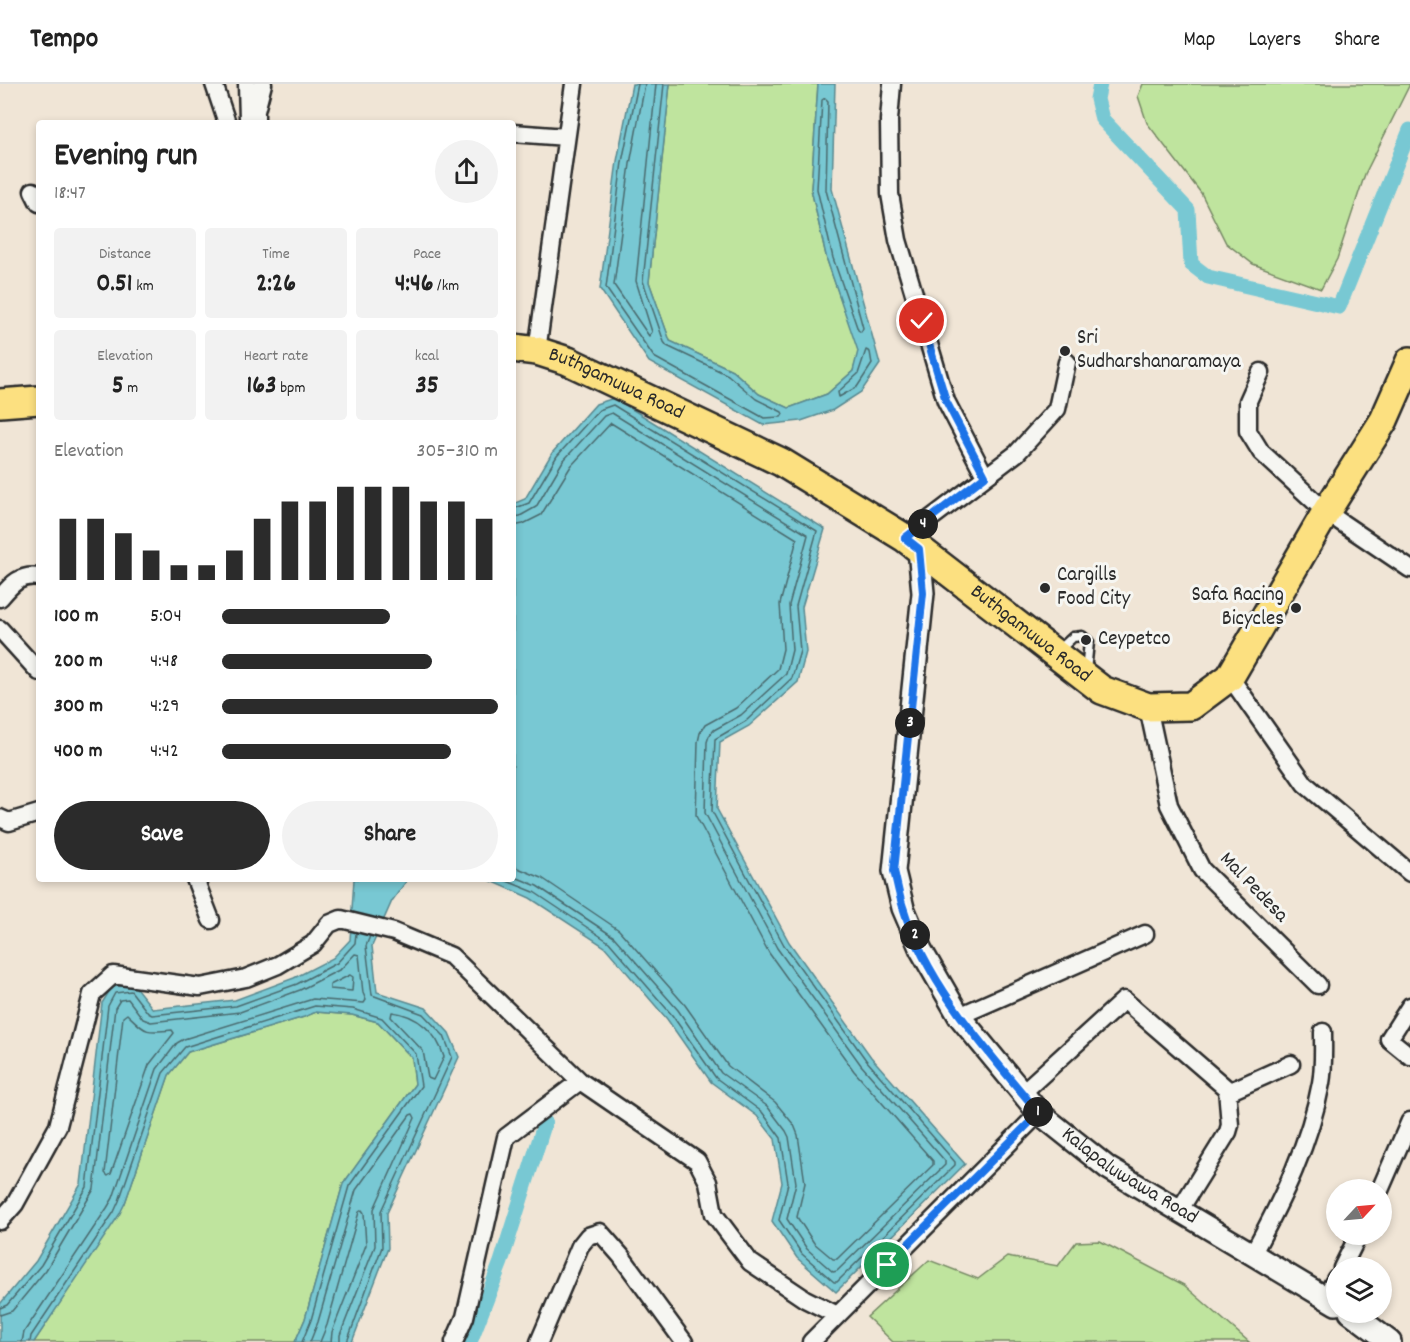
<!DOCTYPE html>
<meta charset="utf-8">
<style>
:root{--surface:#fff;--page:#f2f2f2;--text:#222;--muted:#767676;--line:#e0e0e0;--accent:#2b2b2b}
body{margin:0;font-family:Dekko,sans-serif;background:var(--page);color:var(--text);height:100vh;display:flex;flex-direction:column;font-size:22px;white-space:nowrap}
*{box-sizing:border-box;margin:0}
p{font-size:20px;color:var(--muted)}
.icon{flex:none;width:33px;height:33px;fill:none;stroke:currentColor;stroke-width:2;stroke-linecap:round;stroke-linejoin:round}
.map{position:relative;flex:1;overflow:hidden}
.sheet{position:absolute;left:36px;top:36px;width:480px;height:762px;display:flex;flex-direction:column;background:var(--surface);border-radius:6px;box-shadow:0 3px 9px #0003}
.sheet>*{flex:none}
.needle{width:39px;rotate:64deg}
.fabs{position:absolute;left:1326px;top:1095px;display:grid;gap:12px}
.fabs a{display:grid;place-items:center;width:66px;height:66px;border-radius:50%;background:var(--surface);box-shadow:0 3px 9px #0003;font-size:30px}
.pin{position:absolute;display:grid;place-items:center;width:51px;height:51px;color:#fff;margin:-26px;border:3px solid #fff;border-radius:50%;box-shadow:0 2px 6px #0007}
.km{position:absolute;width:30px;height:30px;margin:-15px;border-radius:50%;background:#222;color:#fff;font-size:16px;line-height:30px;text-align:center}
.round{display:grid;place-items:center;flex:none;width:63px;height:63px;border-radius:32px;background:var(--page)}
.overview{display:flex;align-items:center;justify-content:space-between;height:102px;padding:0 18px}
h1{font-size:33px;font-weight:700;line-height:45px}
.figures{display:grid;grid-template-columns:repeat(3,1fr);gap:9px;height:102px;padding:6px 18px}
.figures div{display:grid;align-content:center;border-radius:6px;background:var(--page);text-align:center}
.figures b{font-size:26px;font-weight:700}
.figures small{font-size:16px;font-weight:400}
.figures p{font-size:16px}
.chart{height:168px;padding:12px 18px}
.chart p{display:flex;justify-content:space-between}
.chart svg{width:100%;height:108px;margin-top:6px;stroke:var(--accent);stroke-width:6}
.button{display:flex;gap:12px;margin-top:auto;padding:12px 18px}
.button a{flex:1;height:69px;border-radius:36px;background:var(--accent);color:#fff;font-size:24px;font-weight:700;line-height:69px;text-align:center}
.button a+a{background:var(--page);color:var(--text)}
ul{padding:0 18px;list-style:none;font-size:20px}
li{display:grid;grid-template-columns:96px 72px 1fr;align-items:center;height:45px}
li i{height:15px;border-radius:8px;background:var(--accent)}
header{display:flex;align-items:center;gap:36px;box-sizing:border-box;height:84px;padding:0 30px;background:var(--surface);border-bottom:2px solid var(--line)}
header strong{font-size:28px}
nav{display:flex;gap:33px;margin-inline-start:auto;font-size:21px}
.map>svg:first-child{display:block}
</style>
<header>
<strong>Tempo</strong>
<nav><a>Map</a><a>Layers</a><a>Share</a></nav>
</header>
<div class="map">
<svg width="1410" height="1258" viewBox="0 0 1410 1258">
<rect width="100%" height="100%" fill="#f0e5d6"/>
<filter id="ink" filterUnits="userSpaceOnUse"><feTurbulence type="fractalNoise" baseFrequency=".0167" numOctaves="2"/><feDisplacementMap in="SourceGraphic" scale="12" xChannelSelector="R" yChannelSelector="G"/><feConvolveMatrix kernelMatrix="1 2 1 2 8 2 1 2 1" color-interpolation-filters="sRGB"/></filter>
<g filter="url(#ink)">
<path fill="#bfe49e" stroke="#758864" stroke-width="1.5" d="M670,0H818L811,105L827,176L859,267L853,287L827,310L789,324L759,310L732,286L670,257L649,198Z
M1143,0H1410L1365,90L1337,175L1321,205L1253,180L1226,159L1201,109L1147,39L1138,12Z
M316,928L352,931L378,938L412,974L415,1000L343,1100L305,1235L295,1258H34L125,1119L169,991L188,968L304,933Z
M1100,1157L1184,1201L1249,1258H893L867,1233L929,1176L978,1195L1007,1173L1058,1182L1076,1158Z"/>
<path fill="#78c8d3" stroke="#598990" stroke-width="1.5" d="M632,0H670L649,198L670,257L732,286L759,310L789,324L827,310L853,287L858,267L827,176L811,105L818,0H835L832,105L880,280L861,308L833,326L801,337L763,341L649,278L600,205L617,77Z
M614,314L825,445L802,523L806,568L798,598L749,642L720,658L717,725L789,858L871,973L965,1080L836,1208L797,1174L772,1137L782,1099L775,1055L757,1032L711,998L667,935L605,863L530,814L487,795H513V420L525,415L552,369L596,320Z
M354,795H408L392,817L372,862L377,908L426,924L449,949L459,973L387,1129L388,1164L352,1258H295L305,1235L343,1100L415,1000L412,974L378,938L352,931L316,928L304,933L188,968L169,991L125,1119L119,1131L34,1258H0V1220L36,1177L81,1100L102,919L112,903L133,900L153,925L235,916L294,894L333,874L350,856Z"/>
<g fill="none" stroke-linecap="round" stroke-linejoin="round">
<path stroke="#4a6a6e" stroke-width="1.5" d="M638,0L622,78L606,204L654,273L764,334L781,333L783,330L782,328L756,315L728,291L667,262L664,258L643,197L664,0
M645,0L630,80L614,201L649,252L652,248L636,197L656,0
M825,14L828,17L826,106L863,244L861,248L858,246L833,174L817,105L822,16Z
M866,266L870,268L872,280L857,303L839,313L838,308L858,290Z
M513,433L520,432L536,423L563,377L604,332L612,329L808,451L789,521L792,566L786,590L741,631L714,646L709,652L707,658L705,729L777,864L861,981L945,1077V1081L837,1187L833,1188L807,1165L787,1135L796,1099L789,1053L786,1047L767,1022L721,989L678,926L614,853L537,802L513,792
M513,442L523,440L541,431L571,382L611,339L797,455L780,520L783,565L778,585L736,624L705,641L700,649L698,658L696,732L769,869L854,987L933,1077V1081L837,1175H833L814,1159L797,1133L805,1099L798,1051L794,1041L775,1018L728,982L685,921L619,846L542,794L513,782
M502,795L534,808L609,858L672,931L716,994L762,1028L781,1054L788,1099L779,1136L802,1170L834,1198H837L955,1081V1078L866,976L784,861L712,727L715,655L746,637L792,594L800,567L796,522L817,447L613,321L599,326L557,372L529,419L513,425
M350,891L353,893L352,907L330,905V901Z
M392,928C418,931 437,949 444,973L433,996L428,994L423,967L391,933Z
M127,930C146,948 144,949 172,946L174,949L149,981L111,1090L108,1092L105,1089L123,933Z
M0,1224L7,1221L41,1181L87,1103L108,922L115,909L131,907L148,929L152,931L236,922L297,900L337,879L355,859L356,849
M0,1231L12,1227L46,1186L94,1105L115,924L120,916L128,915L143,935L151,938L240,928L300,906L341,885L355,870L359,871L363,909L366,916L364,919L313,915L184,955L177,959L157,985L113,1114L107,1124L24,1248L22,1258
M30,1258L31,1252L114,1128L119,1117L163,989L185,963L315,922L353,925L382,934L416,970L421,1002L349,1102L311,1236L302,1258
M310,1258L318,1238L356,1106L410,1031L413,1030L415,1034L374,1125L375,1162L340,1251V1258
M320,1258L327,1241L359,1128L362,1126L364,1129L366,1161L332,1248L331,1258
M347,1258L382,1163L381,1127L452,973L444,952L423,930L372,911L366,862L370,852"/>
<path stroke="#78c8d3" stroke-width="15" d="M1100,0L1097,15L1102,35L1188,126L1191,180L1208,193L1339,223L1410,46
M470,1258L501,1178L545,1038"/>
<defs>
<path id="service" d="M1058,567L1073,553L1082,552L1089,558L1086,587"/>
<path id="minor" d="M214,0L227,39
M247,0L248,35
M892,0L889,36L890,110L898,156L946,317L985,392
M256,39V27L263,0
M513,49L566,53
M33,107L39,119
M537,267L574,0
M1261,288L1248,317V347L1261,368L1326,428L1410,485
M905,454L1017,369L1057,325L1067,278
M0,514C12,500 20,490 39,493
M0,545L39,588
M1230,593L1305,700L1410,789
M1148,623L1169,721L1202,786L1318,901
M0,734L9,738L39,729
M195,795L211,836
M1410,922L1389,955L1410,972
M959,932L1145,850
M1227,1005L1233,1006L1291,980
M1022,1009L1124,916L1227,1005L1230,1041L1228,1048L1179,1127
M1380,1106L1410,1037
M0,1137L15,1120L58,1042L92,910L113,891L200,903L246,894L278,881L313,860L329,840L341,835L394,848L451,872L580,997L697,1077L708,1098L714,1130L750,1178L805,1215L837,1231
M1253,1169C1282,1116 1310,1059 1321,999C1324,983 1323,965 1323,948
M1342,1184L1359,1150
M1325,1214L1336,1194
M454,1258L465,1233L506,1053L580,997
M539,1258L580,1162L588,1152L600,1148L621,1172L684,1258
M811,1258L1039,1029"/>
<g id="tertiary">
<path id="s1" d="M919,465L923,509L894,787L903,824L921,866L959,932L1039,1029L1108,1084L1336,1220"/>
<path d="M1350,1228L1390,1258"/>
</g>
<g id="primary">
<path id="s2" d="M513,264L537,267L568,277L781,378L905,454L1102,606L1148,623L1191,622L1230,593L1326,428L1384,336L1410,277"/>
<path d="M0,319L39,316"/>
</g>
</defs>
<use href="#service" stroke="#2b2b2b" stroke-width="13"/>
<use href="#minor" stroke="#2b2b2b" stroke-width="21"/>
<use href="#tertiary" stroke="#2b2b2b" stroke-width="26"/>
<use href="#primary" stroke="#2b2b2b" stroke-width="32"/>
<use href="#service" stroke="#f6f6f2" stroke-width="8"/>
<use href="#minor" stroke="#f6f6f2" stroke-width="16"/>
<use href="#tertiary" stroke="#f6f6f2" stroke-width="21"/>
<use href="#primary" stroke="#fce080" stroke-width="27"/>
</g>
</g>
<g fill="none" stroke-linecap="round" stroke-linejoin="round" filter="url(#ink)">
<defs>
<path id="route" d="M887,1181L1039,1029C988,968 926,900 903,823C899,811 897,799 894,787L923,509L919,465L905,454L985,392L946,317L922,237"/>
</defs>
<use href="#route" stroke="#fff" stroke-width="12"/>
<use href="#route" stroke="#1a73e8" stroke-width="8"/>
</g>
<g fill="#2b2b2b" stroke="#f6f6f2" stroke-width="2">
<circle cx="1065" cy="267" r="6"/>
<circle cx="1045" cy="504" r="6"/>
<circle cx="1296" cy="524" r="6"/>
<circle cx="1086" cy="556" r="6"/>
</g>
<g text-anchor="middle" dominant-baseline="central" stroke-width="6" stroke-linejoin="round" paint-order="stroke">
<g font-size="21" fill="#2b2b2b" stroke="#f6f6f2" text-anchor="start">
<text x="1077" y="255">Sri<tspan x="1077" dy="24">Sudharshanaramaya</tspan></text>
<text x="1057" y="492">Cargills<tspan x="1057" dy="24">Food City</tspan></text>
<text x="1284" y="512" text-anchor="end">Safa Racing<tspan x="1284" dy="24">Bicycles</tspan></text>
<text x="1098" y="556">Ceypetco</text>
</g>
<g font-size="21" fill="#2b2b2b" stroke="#f6f6f2">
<text stroke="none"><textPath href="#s2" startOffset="110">Buthgamuwa Road</textPath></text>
<text stroke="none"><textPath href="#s2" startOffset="596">Buthgamuwa Road</textPath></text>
<text transform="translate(1253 804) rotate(46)">Mal Pedesa</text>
<text stroke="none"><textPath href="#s1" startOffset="720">Kalapaluwawa Road</textPath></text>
</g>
</g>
</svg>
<div class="fabs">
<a><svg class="needle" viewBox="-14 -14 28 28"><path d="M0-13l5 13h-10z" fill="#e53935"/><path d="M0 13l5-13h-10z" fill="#767676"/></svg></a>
<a><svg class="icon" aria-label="layers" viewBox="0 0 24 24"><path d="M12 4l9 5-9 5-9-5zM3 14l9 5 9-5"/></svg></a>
</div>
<div class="pin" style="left:887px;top:1181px;background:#1e9e55"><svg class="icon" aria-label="arrive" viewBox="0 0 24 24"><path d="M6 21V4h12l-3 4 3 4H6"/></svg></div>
<div class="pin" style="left:922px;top:237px;background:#d93025"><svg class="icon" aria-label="check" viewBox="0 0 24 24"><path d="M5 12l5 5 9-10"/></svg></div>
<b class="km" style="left:1038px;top:1028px">1</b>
<b class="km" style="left:915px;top:851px">2</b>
<b class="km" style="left:910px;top:639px">3</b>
<b class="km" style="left:923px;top:440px">4</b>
<section class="sheet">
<div class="overview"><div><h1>Evening run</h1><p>18:47</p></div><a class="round"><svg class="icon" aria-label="share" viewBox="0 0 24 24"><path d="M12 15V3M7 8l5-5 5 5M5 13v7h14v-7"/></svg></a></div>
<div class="figures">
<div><p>Distance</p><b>0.51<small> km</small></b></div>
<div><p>Time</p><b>2:26</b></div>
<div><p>Pace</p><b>4:46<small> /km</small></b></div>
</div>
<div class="figures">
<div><p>Elevation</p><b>5<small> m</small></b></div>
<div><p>Heart rate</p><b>163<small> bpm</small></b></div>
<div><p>kcal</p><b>35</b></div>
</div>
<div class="chart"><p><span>Elevation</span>305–310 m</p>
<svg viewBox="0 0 160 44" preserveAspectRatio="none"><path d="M5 44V19M15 44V19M25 44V25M35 44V32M45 44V38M55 44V38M65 44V32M75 44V19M85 44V12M95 44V12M105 44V6M115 44V6M125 44V6M135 44V12M145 44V12M155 44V19"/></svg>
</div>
<ul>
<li><b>100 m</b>5:04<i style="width:61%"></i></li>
<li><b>200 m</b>4:48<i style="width:76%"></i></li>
<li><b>300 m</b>4:29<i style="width:100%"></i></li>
<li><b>400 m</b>4:42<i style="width:83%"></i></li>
</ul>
<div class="button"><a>Save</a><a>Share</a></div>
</section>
</div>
